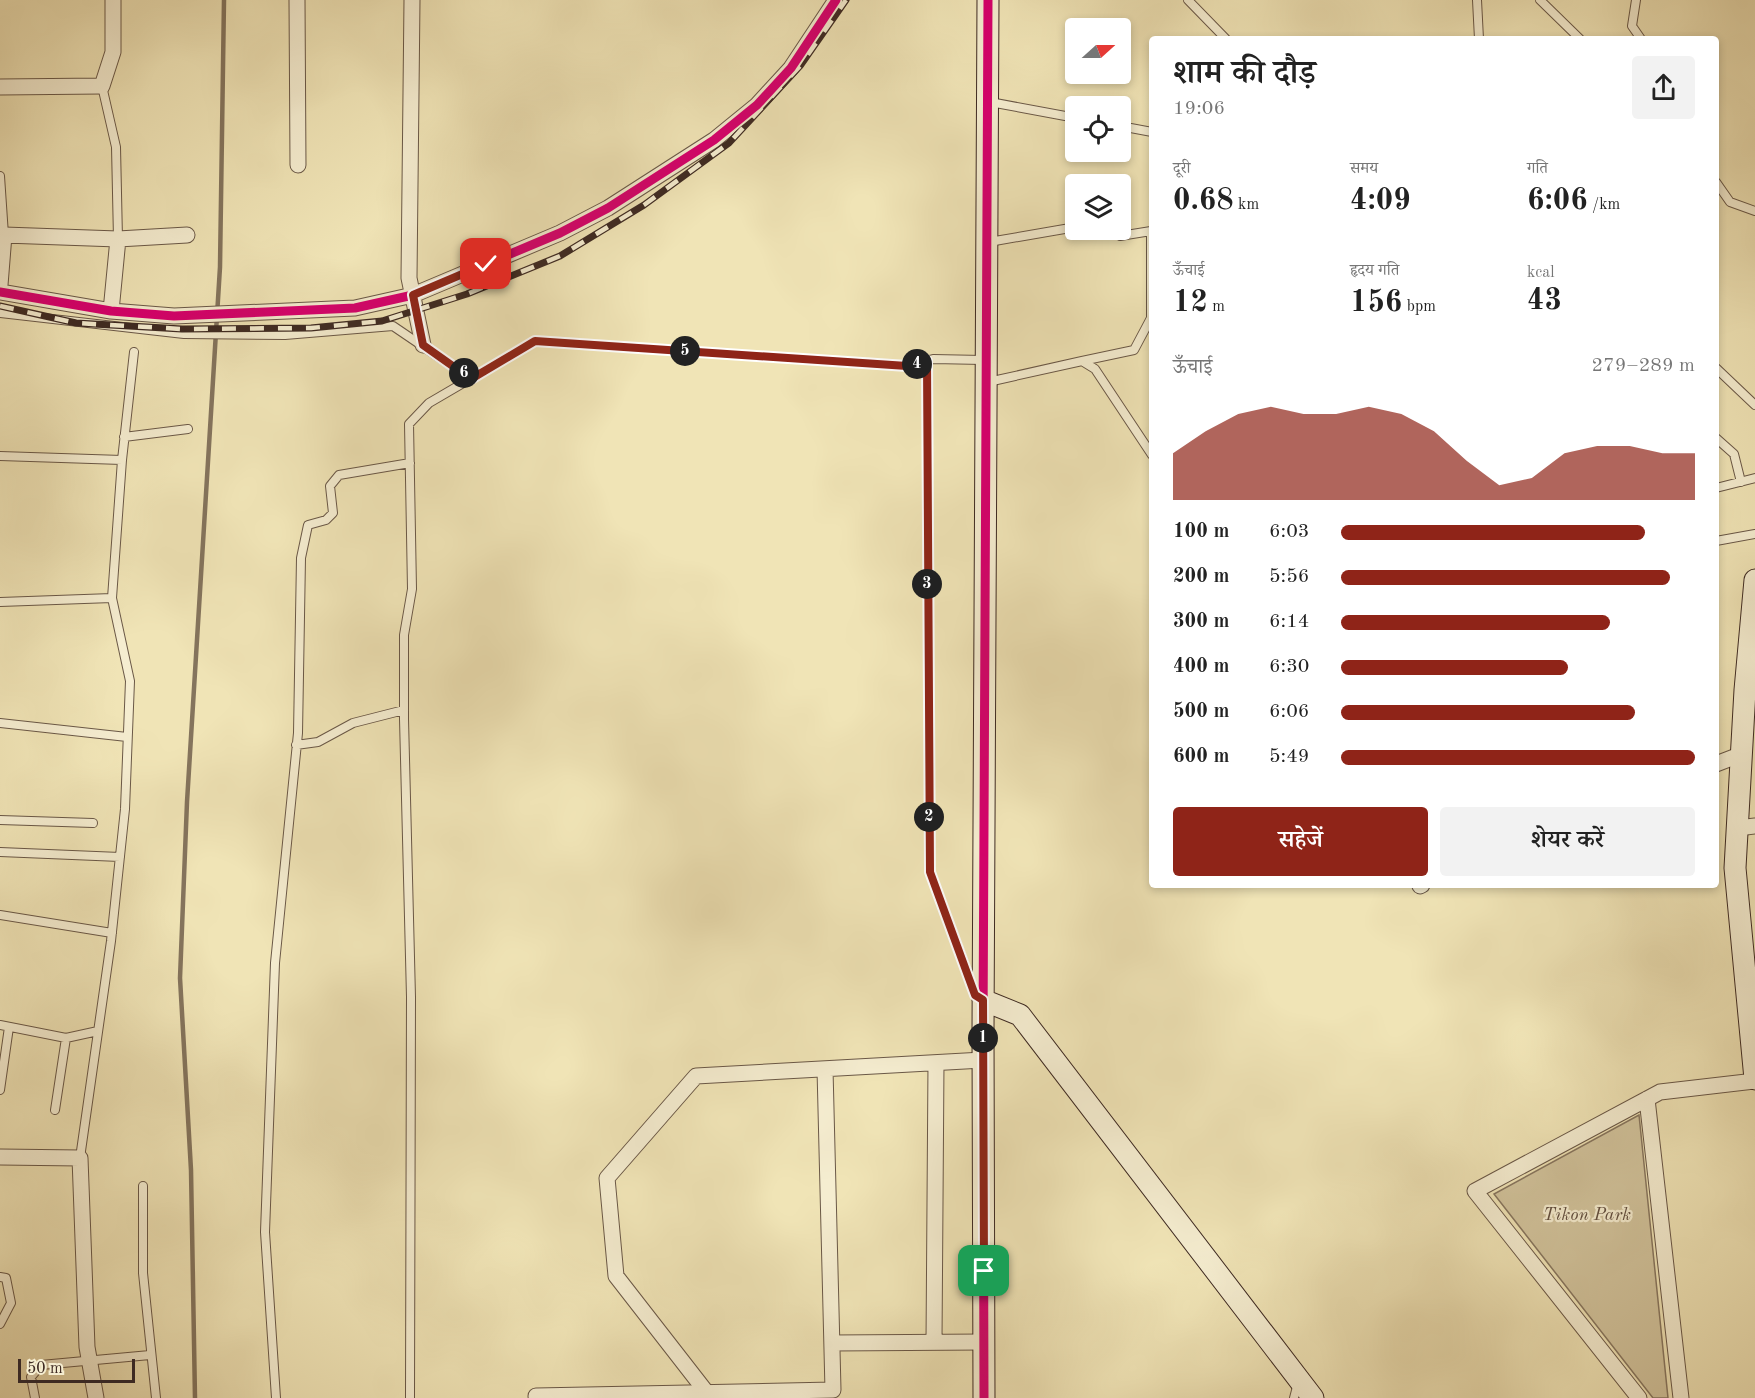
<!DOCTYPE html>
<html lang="hi">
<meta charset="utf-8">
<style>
:root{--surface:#fff;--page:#f2f2f2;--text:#222;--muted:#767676;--accent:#8f2418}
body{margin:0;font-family:"Old Standard TT","Noto Serif Devanagari",serif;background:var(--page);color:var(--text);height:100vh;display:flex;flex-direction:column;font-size:22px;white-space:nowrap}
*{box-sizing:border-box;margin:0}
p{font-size:20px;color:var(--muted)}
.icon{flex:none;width:33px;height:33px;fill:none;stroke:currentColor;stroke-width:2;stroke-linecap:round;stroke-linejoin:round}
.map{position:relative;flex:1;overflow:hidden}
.side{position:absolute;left:1149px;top:36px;width:570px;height:852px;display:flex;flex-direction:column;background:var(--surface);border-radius:6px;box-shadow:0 3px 9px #0003}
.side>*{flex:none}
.needle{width:39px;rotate:69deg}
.controls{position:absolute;left:1065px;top:18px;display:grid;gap:12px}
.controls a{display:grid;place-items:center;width:66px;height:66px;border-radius:6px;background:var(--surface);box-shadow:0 3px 9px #0003;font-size:30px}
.scale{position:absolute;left:18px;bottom:15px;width:117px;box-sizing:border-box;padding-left:6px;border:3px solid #3e2a22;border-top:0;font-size:16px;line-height:21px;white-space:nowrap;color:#3e2a22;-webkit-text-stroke:4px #f5edd0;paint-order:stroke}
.pin{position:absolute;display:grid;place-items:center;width:51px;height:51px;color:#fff;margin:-26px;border-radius:12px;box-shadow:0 3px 9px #0006}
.km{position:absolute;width:30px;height:30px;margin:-15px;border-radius:50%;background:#222;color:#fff;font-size:16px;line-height:30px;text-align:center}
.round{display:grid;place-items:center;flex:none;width:63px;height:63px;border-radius:6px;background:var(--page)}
.headline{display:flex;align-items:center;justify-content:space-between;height:102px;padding:0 24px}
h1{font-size:33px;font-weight:600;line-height:45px}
.metrics{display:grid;grid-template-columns:repeat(3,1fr);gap:9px;height:102px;padding:6px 24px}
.metrics div{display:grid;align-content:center}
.metrics b{font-size:30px;font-weight:600}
.metrics small{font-size:16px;font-weight:400}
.metrics p{font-size:16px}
.chart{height:168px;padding:12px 24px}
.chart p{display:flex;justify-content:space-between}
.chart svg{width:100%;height:108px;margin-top:6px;fill:var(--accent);opacity:.7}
.cta{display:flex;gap:12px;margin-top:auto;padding:12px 24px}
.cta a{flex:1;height:69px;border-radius:6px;background:var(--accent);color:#fff;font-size:24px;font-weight:600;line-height:69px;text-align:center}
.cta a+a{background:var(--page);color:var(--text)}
ul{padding:0 24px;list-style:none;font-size:20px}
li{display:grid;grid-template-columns:96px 72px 1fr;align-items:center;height:45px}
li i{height:15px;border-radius:8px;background:var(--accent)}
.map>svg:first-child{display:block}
</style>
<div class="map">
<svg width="1755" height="1398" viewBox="0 0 1755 1398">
<rect width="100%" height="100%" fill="#f0e4b6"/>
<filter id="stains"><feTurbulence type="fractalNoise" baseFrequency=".00333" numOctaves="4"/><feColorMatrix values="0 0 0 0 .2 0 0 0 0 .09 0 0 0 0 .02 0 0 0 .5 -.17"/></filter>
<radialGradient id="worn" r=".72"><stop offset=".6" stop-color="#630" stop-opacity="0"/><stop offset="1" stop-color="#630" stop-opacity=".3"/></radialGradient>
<path fill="#d2c49d" stroke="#887760" stroke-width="1.5" d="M1639,1115L1668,1398H1653L1494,1194Z"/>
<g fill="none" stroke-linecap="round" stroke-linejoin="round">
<path stroke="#84745d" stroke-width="4.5" d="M195,1398L191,1170L180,978L187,802L220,267L224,0"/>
<defs>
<path id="lane" d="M1188,0L1226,39
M1477,0L1479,39
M1540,0L1580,39
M1636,0L1632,26L1641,39
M102,86L116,147L118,239
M990,102L1076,118
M1120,126L1152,132
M0,176L4,235
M1716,182L1730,202L1755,211
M989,242L1076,227
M0,313L184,334L285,335L393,326L471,379
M927,361L930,872L976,996
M1082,361L1134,350L1151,318V231L1120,236L1119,230
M1716,368L1755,405
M988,382L1082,361L1095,369L1152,455
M124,437L188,429
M1716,438L1734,454L1741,482
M0,456L122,460L134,352
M1716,488L1755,478
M1716,541L1755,534
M112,598L122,460
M0,602L112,598L130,681L125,809L111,941L80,1158
M0,723L127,737
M296,745L318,742L353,723L404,710
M0,820L93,823
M0,852L120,857
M0,915L112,933
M0,1025L66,1038L55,1110
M66,1038L98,1031
M0,1090L9,1027
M143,1186V1273L156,1398
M0,1277L6,1278L11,1303L0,1324
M35,1398L31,1377L41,1365L150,1355
M276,1398L265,1232L275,963L298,733L301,558L308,525L326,520L333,513L330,486L339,475L410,463
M410,1398L411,997L404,719V635L412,589L409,424L429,403L535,341L907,366L933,359L983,360
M1294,1398L1298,1383"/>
<path id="street" d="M297,0L298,165
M412,0L409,278L423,345
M0,87L102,86L113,52V0
M0,285L4,235L118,239L187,235
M0,292L111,311L174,316L355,308L413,295L560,233L608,208L714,140L757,105L791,68L836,0
M111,311L118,239
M1716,764L1742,754
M1738,828L1755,826
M1420,886L1422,885
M1647,1099L1681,1398
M0,1157L80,1158L87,1347L96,1398
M934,1342L936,1063
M832,1343L984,1342
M707,1393L616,1276L607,1178L696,1076L983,1060
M536,1396L833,1390L825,1069
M1639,1398L1475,1191L1660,1092L1755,1081"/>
<path id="secondary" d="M1755,580L1745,690L1735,868L1755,1079
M983,1000L1020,1015L1313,1398
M984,1398L983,1032L988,0"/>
</defs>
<use href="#lane" stroke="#6a5847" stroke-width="10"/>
<use href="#street" stroke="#6a5847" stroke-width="17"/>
<use href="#secondary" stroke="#3e2a22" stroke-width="23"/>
<use href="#lane" stroke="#f5edd0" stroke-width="8"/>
<use href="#street" stroke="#f5edd0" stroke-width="15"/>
<use href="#secondary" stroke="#f5edd0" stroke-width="21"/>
<defs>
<path id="rail" d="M0,306L76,323L182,329L311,328L382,321L467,294L560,256L644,205L729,143L800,66L846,0"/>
</defs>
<use href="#rail" stroke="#3e2a22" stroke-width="7"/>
<use href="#rail" stroke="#f5edd0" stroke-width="4.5" stroke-dasharray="14" stroke-linecap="butt"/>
<defs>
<path id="cycleway" d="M0,292L111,311L174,316L355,308L413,295L560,233L608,208L714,140L757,105L791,68L836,0
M984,1398L983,1032L988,0"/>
</defs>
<use href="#cycleway" stroke="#f5edd0" stroke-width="13"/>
<use href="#cycleway" stroke="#d6006c" stroke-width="9"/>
</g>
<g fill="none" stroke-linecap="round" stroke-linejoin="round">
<defs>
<path id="route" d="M486,264L413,295L423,345L471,379L535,341L907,366L927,361L930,872L975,995L983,1000L984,1271"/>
</defs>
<use href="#route" stroke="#fff" stroke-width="12"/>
<use href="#route" stroke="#8f2418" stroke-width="8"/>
</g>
<g text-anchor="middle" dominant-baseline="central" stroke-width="4.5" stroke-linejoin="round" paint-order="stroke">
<g font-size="18" font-style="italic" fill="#635041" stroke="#f5edd0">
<text x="1587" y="1215">Tikon Park</text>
</g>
</g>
<rect width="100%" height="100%" filter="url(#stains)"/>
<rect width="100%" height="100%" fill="url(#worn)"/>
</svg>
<div class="controls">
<a><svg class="needle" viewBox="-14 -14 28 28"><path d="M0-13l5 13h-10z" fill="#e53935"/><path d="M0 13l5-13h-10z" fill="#767676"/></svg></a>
<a><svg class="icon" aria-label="locate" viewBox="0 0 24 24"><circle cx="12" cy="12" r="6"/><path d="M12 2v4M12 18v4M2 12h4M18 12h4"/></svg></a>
<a><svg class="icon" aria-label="layers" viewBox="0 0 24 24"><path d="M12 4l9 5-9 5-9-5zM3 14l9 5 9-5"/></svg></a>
</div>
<div class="scale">50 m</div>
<div class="pin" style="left:984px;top:1271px;background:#1e9e55"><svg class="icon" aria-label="arrive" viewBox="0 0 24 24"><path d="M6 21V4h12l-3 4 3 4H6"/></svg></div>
<div class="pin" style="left:486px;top:264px;background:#d93025"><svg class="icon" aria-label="check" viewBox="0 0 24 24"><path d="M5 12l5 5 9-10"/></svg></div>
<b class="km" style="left:983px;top:1038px">1</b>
<b class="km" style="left:929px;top:817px">2</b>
<b class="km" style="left:927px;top:584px">3</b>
<b class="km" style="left:917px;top:364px">4</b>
<b class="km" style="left:685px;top:351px">5</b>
<b class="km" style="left:464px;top:373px">6</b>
<section class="side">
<div class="headline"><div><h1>शाम की दौड़</h1><p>19:06</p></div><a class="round"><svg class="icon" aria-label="share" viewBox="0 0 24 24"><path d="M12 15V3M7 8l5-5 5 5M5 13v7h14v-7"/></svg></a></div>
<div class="metrics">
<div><p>दूरी</p><b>0.68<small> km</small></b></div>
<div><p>समय</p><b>4:09</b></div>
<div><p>गति</p><b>6:06<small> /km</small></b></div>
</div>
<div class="metrics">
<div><p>ऊँचाई</p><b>12<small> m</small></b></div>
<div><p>हृदय गति</p><b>156<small> bpm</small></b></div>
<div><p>kcal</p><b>43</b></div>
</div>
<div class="chart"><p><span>ऊँचाई</span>279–289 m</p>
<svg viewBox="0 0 160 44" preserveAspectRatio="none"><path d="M0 44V25L10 16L20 9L30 6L40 9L50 9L60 6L70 9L80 16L90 28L100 38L110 35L120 25L130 22L140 22L150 25L160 25V44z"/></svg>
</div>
<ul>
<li><b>100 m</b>6:03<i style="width:86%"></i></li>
<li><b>200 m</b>5:56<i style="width:93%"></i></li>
<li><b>300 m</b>6:14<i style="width:76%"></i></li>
<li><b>400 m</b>6:30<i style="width:64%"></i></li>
<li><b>500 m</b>6:06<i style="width:83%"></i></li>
<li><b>600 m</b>5:49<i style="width:100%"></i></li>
</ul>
<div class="cta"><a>सहेजें</a><a>शेयर करें</a></div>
</section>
</div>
